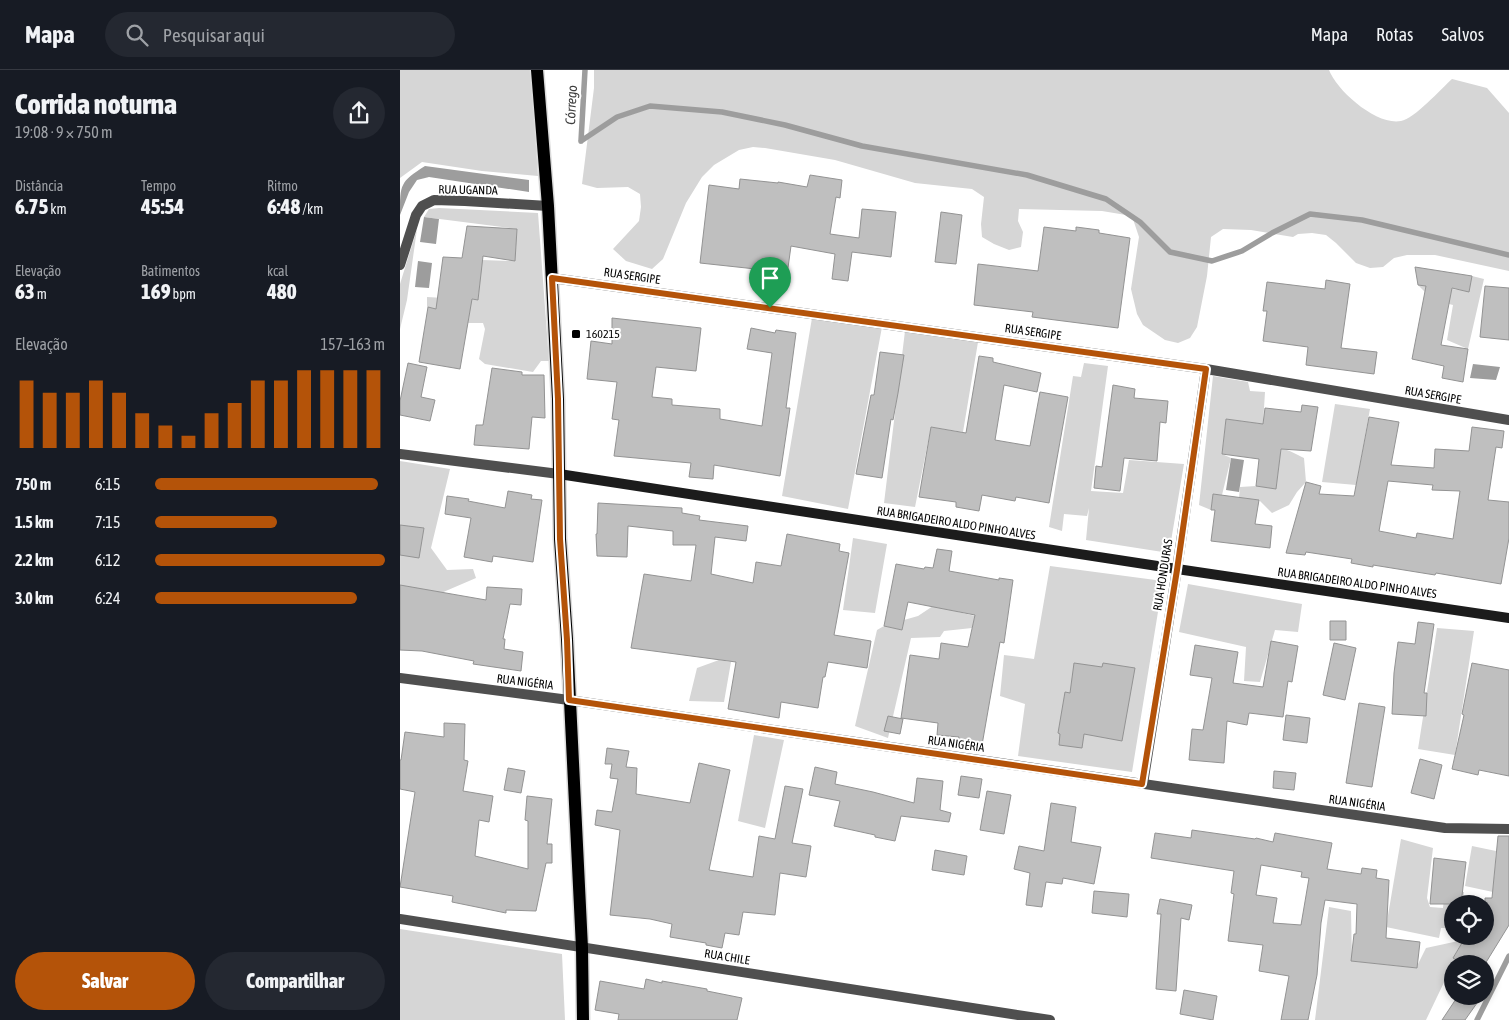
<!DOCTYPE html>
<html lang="pt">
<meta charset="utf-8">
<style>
:root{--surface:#171b24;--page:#242831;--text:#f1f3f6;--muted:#9ea1a6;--line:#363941;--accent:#b45309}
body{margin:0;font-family:"Asap Condensed",sans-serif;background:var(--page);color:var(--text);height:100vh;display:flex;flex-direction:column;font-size:19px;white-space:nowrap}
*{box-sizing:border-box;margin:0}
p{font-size:16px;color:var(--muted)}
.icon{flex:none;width:28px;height:28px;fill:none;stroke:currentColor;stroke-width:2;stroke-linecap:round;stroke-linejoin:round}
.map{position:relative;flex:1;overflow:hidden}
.details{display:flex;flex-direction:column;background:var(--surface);width:400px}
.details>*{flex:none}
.tools{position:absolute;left:1044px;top:825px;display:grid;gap:10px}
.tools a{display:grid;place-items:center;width:50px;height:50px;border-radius:50%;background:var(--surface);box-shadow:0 2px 8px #0003;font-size:25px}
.pin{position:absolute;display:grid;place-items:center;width:42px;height:42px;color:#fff;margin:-51px -21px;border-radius:50% 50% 50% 0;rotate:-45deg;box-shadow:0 0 5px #0007}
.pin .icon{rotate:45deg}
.round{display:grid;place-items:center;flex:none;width:52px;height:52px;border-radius:26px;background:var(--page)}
.overview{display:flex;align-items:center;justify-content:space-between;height:85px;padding:0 15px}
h1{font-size:28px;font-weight:800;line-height:38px}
.stats{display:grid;grid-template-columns:repeat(3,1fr);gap:8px;height:85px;padding:5px 15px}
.stats div{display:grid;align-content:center}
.stats b{font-size:21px;font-weight:800}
.stats small{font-size:14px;font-weight:400}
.stats p{font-size:14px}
.chart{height:140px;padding:10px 15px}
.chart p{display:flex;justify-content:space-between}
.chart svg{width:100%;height:90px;margin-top:5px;stroke:var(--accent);stroke-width:6}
.primary-button{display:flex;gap:10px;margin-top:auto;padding:10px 15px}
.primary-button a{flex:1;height:58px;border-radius:30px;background:var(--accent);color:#fff;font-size:20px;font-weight:800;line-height:58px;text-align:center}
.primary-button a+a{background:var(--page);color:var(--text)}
ul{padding:0 15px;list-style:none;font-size:16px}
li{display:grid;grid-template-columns:80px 60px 1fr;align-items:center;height:38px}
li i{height:12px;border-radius:6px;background:var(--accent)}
header{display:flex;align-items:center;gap:30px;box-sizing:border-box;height:70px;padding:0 25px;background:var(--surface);border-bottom:1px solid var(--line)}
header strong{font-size:24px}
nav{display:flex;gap:28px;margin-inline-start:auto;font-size:18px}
.search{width:350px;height:45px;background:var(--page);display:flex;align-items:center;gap:12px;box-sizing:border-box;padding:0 18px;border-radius:28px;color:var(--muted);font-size:19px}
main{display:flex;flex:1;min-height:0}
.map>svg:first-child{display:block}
</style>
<header>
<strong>Mapa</strong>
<div class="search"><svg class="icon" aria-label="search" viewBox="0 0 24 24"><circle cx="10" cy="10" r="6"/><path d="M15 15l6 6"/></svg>Pesquisar aqui</div>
<nav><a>Mapa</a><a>Rotas</a><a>Salvos</a></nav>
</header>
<main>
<section class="details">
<div class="overview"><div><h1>Corrida noturna</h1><p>19:08 · 9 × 750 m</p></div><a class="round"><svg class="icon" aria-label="share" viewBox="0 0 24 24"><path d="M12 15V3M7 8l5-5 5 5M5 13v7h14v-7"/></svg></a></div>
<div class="stats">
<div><p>Distância</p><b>6.75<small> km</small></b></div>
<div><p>Tempo</p><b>45:54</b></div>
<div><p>Ritmo</p><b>6:48<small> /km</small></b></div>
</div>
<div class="stats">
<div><p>Elevação</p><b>63<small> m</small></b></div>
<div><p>Batimentos</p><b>169<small> bpm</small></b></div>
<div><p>kcal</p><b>480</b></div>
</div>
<div class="chart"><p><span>Elevação</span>157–163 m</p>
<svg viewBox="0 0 160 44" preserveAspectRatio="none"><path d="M5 44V11M15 44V17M25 44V17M35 44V11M45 44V17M55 44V27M65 44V33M75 44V38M85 44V27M95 44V22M105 44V11M115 44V11M125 44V6M135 44V6M145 44V6M155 44V6"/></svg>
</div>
<ul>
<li><b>750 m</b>6:15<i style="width:97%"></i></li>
<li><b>1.5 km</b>7:15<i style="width:53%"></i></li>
<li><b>2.2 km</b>6:12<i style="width:100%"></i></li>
<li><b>3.0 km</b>6:24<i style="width:88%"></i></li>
</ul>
<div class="primary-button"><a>Salvar</a><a>Compartilhar</a></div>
</section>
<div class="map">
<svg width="1109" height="950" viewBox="0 0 1109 950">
<rect width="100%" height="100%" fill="#fff"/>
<path fill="#d6d6d6" d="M0,0H131L138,106L82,101L22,92L0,108Z
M194,0H929C937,21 977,56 1001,51C1014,49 1041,19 1052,9L1087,18L1109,43V201L1035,185H1007L994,188L983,197L970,198L956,193L936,173L926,165L912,163L898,164L893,167L851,160L823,159L811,167L807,206L797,257L790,268L778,273L765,270L743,255L737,244L731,219L739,167L732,146L702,141L619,139L618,151L623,162L621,177L609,180L594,174L582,167L581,154L584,127L572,119L515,113L435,90L365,78L353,77L339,80L314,95L302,107L286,133L263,189L252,199L226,191L213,179L239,151L241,137L240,124L228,117L197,118L182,114L194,18Z
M39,138L138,143L149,291H141L133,302L85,294L79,289L85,259L83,253H68L69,245L27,237V227L78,230L82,190L114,191L117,159L24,147L29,139Z
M17,159L7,230L0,259V214Z
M1072,206L1084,209L1068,279L1047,270L1053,235L1033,230L1018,215L1069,221Z
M412,248L482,257L448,439L382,426Z
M505,261L578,272L563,362L531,357L515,437L484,433Z
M684,293L708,296L691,421L723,423L729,390L784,394L769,483L686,470L689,438L687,446L664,444L662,461L649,457L673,306L681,307Z
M813,306L848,312L850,321L865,322L863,354L826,349L822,384L831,388L822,425L813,424L811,440L799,435Z
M935,334L970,339L956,415L922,412Z
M881,379C891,380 895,384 904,388L906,412L897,422L889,435L872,443L859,430L839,428L840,417L856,416L876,419Z
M0,391L50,399L31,478L47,500L73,499L76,508L41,523L0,551Z
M453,468L487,474L475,543L443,540Z
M650,496L763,511L732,702L618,686L625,634L600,626L604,585L634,589Z
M788,514L902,534L898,562L875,560L860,612L844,611L846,577L779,562Z
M533,536L575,546L572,558L544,561L540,567L511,568L488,668L455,656L477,560L484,556L502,560L504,550L518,546Z
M1037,558L1074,561L1055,685L1018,679Z
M319,590L331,592L324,632L289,631L297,598Z
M354,665L384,670L365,758L338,751Z
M1001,769L1033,778L1027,828L1030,837L1043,838L1044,828L1053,822H1064L1063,834H1052V858H1041L1039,868L986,857Z
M1072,776L1096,781L1093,822L1065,816Z
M929,837L951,841L952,891L1016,898L1026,878L1063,870L1053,888L1057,894H1052V901L1048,904L1026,950H915Z
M0,859L162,884L165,950H0Z"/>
<path fill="#9d9d9d" d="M25,96L129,110V122L29,107L17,110L9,122L0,145C0,114 0,112 25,96Z
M24,147L39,149L36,174L20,172Z
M18,191L32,193L29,218L15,217Z
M1073,294L1100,297L1096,310L1070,308Z
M831,388L844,390L839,422L826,420Z"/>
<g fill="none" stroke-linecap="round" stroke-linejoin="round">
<path stroke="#9d9d9d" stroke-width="5.5" d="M181,71L217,47L250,36L322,42L385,55L462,76L627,105L706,129L740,152L770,182L812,191L842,181L872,163L910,144L962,150L1109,185
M181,71L185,0
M1077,950L1109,886"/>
</g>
<path fill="#bfbfbf" stroke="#939393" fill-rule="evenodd" d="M410,105L442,110L440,128L436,127L430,164L459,168L462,139L496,142L491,187L452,182L448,211L432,209L435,184L391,176L387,205L364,202L365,200L300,193L309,115L339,119L340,109L378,113V112L407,117Z
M541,142L562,145L556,194L535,192Z
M67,156L117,159L115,191L83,186L78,230L72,229L60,299L19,292L28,237L36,239L43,187L62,188Z
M644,157L676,161V157L699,160V163L730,168L718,258L632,247L633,242L574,235L578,194L638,201Z
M1015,197L1072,206L1069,222L1052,218L1041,275L1068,279L1063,312L1042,308L1044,296L1012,289L1026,216L1018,215Z
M926,210L950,214L941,278L977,282L974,304L906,295L908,277L863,271L867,241H863L867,212L925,219Z
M1085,216L1109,218V270L1080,267Z
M212,248L301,258L296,301L256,297L252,327L272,329V335L320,339V349L362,356L372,283L347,279L351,258L375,263L376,260L396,263L386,338H390L380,406L314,395L313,409L289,407L291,393L214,386L219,350L212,349L217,312L187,309L191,271L212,274Z
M480,282L504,285L498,323L493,350L491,349L482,408L456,404L471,325H474Z
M579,286L593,288V292L641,303L637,322L604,315L595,370L630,376L640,322L668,327L649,433L616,427L615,431L582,425L579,441L556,437V432L519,427L531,357L566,363Z
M8,293L27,297L21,327L35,330L30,351L0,345V331Z
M92,298L122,302V305H144L145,348L132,347L129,379L74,375L76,355H83Z
M713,315L735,319L734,328L768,331L766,353L760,352L757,391L724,388L720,421L694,418L696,396L702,397Z
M902,335L918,337L911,381L881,379L876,419L856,416L859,389L822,384L826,349L863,354L865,338L901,342Z
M969,347L999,352L991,395L1034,398L1035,379L1069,381L1072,357L1104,361L1102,378L1096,377L1088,430L1109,432V468L1101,514L1036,503L1035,505L973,495V497L951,493L952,489L906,482L905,485L886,483L906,412L921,416L919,424L954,426ZM988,411L1033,415L1032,420L1060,421L1053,469L1017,463L1016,468L979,461Z
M108,421L132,425L131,429L142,430L133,492L93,486L92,492L64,487L71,448L45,444L47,426L69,429L68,431L105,438Z
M813,424L859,430L855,454L872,456L870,478L811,471L815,440H811Z
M198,433L282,438V443L300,446L299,450L348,456L346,471L315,467L311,504L353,513L356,492L381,496L387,464L440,474L439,481L449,483L434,565L471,571L467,598L428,592L425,607H423L418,638L381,632L379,648L328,639L336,592L231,578L244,504L291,511L296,475H273V461L228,456L227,487L197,486L196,464H197Z
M0,455L24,458L19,488L0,485Z
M537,479L552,481L549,501L599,510V508L613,510L604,573L600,572L582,675L558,671L559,667L537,665L538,653L501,648L510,585L539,589L541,573L568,577L575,545L508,532L502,560L484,556L496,494L524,499L525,497L533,498Z
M0,515L86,530L87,517L122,519L121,535L110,534L103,569H105L104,579L123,582L121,601L73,594L74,591L22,581L0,580Z
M930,551H946V570H930Z
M1018,552L1034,554L1024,623H1027L1026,646L992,644L994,603L998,572L1015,574Z
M871,571L898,576L892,612L888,611L883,647L849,643L847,655L827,651L824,693L789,690L792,659L803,660L812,608L790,605L795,575L838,582L833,613L863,617Z
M934,573L956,578L945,630L923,625Z
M674,593L702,597L703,593L735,598L722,671L684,664L682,678L659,675L660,664L658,663L665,622L670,623Z
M1072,593L1109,600V706L1079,700L1078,705L1052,699L1064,645L1062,644Z
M959,633L985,637L972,717L946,713Z
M886,645L910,648L907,673L883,670Z
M488,646L503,649L500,664L484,661Z
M44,653L65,654L64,690L68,691L63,721L93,726L89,752L79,750L75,786L128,799V751L125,750L127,726L152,729L147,774H152V793H146L136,841L106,840V843L52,832L53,826L0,817L15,722L0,719V690H1L5,662L44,667Z
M207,678L229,681L226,697L237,698L236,724L290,733L299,693L330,700L309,800L353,807L359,766L375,769L385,716L403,719L392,773L411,776L406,807L380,803L375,845L343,842L339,865L325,863L322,878L306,875V873L270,867L272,854L250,849L210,845L220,760L195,755L197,740L212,742L218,709L210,708L212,694H205Z
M1020,689L1042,695L1034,729L1011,723Z
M415,697L437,702L435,714L473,722L514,733L517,708L543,711L540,740L551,743L549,752L501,746L495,771L475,767V765L434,756L440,731L409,725Z
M108,698L125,701L121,723L104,720Z
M874,701L896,703L894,720L873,718Z
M561,706L582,709L579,728L558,725Z
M587,721L611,725L604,764L580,760Z
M651,733L676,737L671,772L701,777L694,814L663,808L662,814L646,812L642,837L626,835L630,803L614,799L619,776L644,781Z
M792,760L855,769L856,768L873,772L875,763L932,773L927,799L961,804L962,798L977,800L976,808L989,810L986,868L1020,872L1017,898L951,891L954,864H956L957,834L925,830L921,853L917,905L908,950H881L889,906L859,901L863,875L828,871L834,824L831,823L834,801L751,788L755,763L791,768ZM861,795L902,802L901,807L909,808L901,855L873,853L877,828L856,825Z
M1098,766H1109V855L1085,894H1062L1053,888L1066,866H1085V828H1092Z
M535,780L567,786L564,805L532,800Z
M1034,788L1066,792L1061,834H1030Z
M694,821L729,824L727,847L692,843Z
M760,829L792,835L789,850L781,848L776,921L756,919L761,844H757Z
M246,909L262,913V911L307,919V921L342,928L337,950H218L219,944L195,940L200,911L244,919Z
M784,920L817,926L813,950L780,944Z
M1058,926H1082L1065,950H1042Z"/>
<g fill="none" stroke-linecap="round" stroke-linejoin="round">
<defs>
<path id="primary" d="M137,0L148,136L158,329L160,469L167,569L182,878L183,950"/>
</defs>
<use href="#primary" stroke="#dbdbdb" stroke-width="15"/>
<path stroke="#4f4f4f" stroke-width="10" d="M0,195L16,145L22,136L34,130L65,131L148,136
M152,208L806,299L1109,350
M0,384L159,404
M0,608L169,630L1045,758L1109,759
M743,714L777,499L806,299
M0,849L650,950"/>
<path stroke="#1c1c1c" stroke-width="10" d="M159,404L777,499L1109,548"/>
<use href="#primary" stroke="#000" stroke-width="12"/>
</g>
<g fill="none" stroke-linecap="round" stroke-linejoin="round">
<defs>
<path id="route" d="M152,208L806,299L777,500L742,714L169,630L167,570L160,469L158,329Z"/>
</defs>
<use href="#route" stroke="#fff" stroke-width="10"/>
<use href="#route" stroke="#b45309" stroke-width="6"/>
</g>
<rect fill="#000" stroke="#fff" stroke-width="2" x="171" y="259" width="10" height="10" rx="2.5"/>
<g text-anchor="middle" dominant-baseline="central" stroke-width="4" stroke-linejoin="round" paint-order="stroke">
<g font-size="12" fill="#000" stroke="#fff">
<text transform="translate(68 120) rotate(1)">RUA UGANDA</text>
<text transform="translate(232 206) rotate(8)">RUA SERGIPE</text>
<text transform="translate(633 262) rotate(8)">RUA SERGIPE</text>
<text transform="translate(1033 325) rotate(10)">RUA SERGIPE</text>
<text transform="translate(556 453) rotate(9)">RUA BRIGADEIRO ALDO PINHO ALVES</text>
<text transform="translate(763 505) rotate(-81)">RUA HONDURAS</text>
<text transform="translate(957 513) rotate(8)">RUA BRIGADEIRO ALDO PINHO ALVES</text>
<text transform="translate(125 612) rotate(7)">RUA NIGÉRIA</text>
<text transform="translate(556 674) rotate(8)">RUA NIGÉRIA</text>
<text transform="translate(957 733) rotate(8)">RUA NIGÉRIA</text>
<text transform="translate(327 887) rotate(9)">RUA CHILE</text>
</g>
<g font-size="12" fill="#000" stroke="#fff" text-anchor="start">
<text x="186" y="264">160215</text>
</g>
<g font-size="14" font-style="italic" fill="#3e3e3e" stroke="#fff">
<text transform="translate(171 35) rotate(-87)">Córrego</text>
</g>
</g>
</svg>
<div class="tools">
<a><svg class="icon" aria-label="locate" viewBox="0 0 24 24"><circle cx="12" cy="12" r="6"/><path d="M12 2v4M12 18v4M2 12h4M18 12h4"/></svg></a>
<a><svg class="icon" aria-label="layers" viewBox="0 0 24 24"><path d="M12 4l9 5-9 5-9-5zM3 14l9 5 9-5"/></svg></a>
</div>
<div class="pin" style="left:370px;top:238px;background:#1e9e55"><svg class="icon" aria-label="arrive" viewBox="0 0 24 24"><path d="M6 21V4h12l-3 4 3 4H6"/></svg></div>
</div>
</main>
